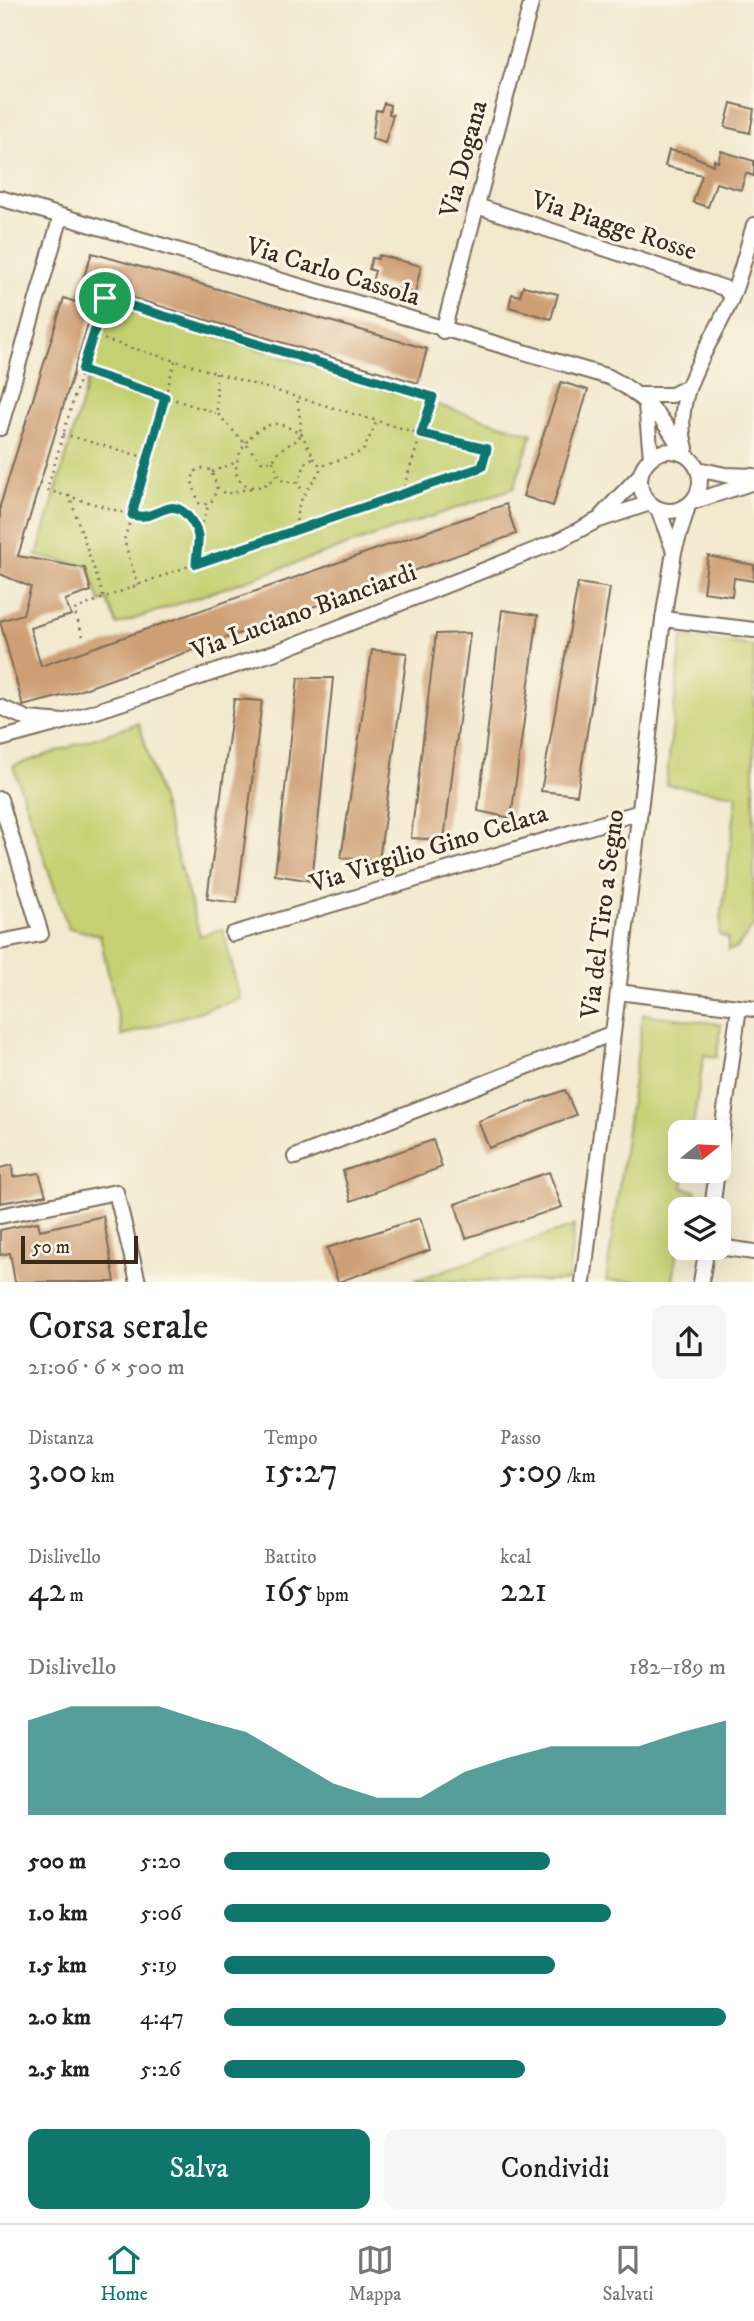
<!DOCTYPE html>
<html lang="it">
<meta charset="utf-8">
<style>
:root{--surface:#fff;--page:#f6f6f6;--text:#222;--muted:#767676;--line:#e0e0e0;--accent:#0f766e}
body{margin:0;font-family:"IM FELL DW Pica",serif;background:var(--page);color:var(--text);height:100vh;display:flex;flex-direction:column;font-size:26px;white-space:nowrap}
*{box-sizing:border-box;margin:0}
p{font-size:23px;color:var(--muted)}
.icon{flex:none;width:38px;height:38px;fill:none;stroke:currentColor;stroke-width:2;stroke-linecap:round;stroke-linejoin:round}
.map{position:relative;height:1282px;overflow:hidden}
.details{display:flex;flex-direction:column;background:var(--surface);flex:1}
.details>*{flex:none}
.needle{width:46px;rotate:72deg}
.tools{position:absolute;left:668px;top:1120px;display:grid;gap:14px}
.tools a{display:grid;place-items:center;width:63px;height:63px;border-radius:14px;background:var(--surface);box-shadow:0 7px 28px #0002;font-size:35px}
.scale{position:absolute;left:21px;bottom:18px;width:117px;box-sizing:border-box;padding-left:7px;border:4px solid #3b2a1e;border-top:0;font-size:19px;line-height:24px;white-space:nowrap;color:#3b2a1e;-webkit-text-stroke:5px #fcf5e5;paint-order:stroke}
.pin{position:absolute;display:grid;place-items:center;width:60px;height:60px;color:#fff;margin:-30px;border:4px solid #fff;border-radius:50%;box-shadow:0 2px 7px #0007}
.round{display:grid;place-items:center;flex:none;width:74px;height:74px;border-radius:14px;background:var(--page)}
.head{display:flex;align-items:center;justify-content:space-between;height:119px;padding:0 28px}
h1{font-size:38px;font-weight:600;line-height:52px}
.stats{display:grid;grid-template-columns:repeat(3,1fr);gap:10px;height:119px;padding:7px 28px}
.stats div{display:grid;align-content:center}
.stats b{font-size:35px;font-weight:600}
.stats small{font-size:19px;font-weight:400}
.stats p{font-size:19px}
.chart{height:196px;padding:14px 28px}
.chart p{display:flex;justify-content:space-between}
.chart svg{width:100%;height:126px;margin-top:7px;fill:var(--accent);opacity:.7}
.button{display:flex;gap:14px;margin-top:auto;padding:14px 28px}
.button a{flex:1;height:80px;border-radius:14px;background:var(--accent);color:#fff;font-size:28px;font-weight:600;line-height:80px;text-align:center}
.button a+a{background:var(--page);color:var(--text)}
ul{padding:0 28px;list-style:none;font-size:23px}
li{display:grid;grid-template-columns:112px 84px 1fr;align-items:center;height:52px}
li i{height:18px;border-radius:9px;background:var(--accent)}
.menu{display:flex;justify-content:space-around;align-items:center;height:98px;border-top:2px solid var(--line);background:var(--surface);font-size:19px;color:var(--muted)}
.menu a{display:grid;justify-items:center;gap:4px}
.menu .on{color:var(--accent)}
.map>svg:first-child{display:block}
</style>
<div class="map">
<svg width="754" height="1282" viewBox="0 0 754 1282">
<rect width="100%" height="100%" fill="#fcf5e5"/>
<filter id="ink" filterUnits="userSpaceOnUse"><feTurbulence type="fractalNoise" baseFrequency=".0143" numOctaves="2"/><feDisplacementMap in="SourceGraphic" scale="14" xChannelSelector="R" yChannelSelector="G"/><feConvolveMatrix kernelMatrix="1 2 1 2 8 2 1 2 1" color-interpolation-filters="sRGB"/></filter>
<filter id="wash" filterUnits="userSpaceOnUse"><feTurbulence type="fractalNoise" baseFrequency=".00686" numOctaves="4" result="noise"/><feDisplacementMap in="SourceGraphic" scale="28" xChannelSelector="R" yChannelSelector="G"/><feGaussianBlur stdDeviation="1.57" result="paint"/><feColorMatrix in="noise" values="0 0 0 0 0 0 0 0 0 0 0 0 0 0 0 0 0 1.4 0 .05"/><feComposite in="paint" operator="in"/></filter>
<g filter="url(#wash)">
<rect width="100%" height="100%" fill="#f2e9ce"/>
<path fill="#c4d071" stroke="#807d48" stroke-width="2" d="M110,304L532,434L514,488L117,625L107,600L100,602L88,566L37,556Z
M682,637L754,646V925L737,948L728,950V938L719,935L737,795L666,785Z
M139,723L200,936L223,929L240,999L122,1036L100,935L68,928L13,766Z
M643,1014L721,1024L717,1057L704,1055L692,1132H681V1171H686L683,1188L696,1191L693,1209H681V1248H678L673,1281H606Z
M574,1226L568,1281H413Z"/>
<g id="blocks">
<path fill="#ce9f75" d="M384,103L390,105L389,114L393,115L385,143L372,139L376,110L381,111Z
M731,103L754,109L750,133L725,127Z
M669,150L689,154L713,165L714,160L718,162L721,151L754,161V176L746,173L741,190L716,183L708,207L693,202L702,175L665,166Z
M92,253L427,349L418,383L99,288L18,556L85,568L91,591L65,600L71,615L30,628L41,666L506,504L516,534L73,693L23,706L0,621L23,614L31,587L0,574V506L64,298L75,302Z
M379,255L421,266L415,293L372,282L375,271L369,269L372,258L378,259Z
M523,286L558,294L551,319L509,307L512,294L520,296Z
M561,382L588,390L553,506L523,496Z
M708,556L754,565V581L734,578L732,596L703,592Z
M578,583L610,588L577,795L541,791Z
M502,610L538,615L511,818L478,811Z
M470,633L444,840L411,838L436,634Z
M372,650L407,653L379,861L341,858Z
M298,678H333L312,881L275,875Z
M234,699L262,701L237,903L207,899Z
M565,1090L576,1115L489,1148L478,1121Z
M433,1140L442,1167L351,1201L343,1171Z
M12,1165L13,1177L39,1173L46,1195L0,1203V1168Z
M549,1172L562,1207L466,1238L455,1204Z
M103,1216L115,1282H15L10,1253L0,1255V1230L38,1222L40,1230Z
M420,1218L430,1250L338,1282L327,1248Z"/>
</g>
</g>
<g filter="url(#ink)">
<use href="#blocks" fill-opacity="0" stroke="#7b6d5c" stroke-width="2"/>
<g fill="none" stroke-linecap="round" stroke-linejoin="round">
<defs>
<path id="street" d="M0,198L609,377C641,393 668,421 682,453
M477,206L724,288L732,297
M443,331L532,0
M639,395H672L688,387
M646,405L651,457
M0,428L61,216
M686,448C669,393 713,345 732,297C741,274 747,249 754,225
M640 481a30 30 0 1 1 60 0a30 30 0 1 1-60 0Z
M698,469L725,475L754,476
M692,502L754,482
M658,509L674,551
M602,515L640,475
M663,619L754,630
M0,707L28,719L63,722L0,739
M63,722L279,651L558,541L596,521L650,503
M0,799L41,934L0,942
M233,934L640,812
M618,992L754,1009
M719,1154L739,1007
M295,1157L613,1033
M712,1209L717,1171
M0,1216L116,1192L138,1282
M719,1247L754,1252
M583,1282L663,619L674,552L688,506
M701,1282L707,1248"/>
</defs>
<use href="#street" stroke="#7b6d5c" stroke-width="18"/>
<path stroke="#7b6d5c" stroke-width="2.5" stroke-dasharray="2 5" stroke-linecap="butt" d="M92,336L105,297L433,397L402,493
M175,361L132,515L149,517L175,507L189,517L198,535
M82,370L216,413
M216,373L217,413L261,461H273L278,451L299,439L301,427L297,396
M63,434L147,458
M273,461L281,480L298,483L303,492
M212,472L237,462
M277,475C266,490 243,493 236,473C235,452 253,426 275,424C285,424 293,431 301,433L316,462L322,466L363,451L378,419
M298,483L306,462L314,457
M217,487L213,500L204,505L199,503L192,482L194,472L201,468L211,470L217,487L225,494L252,488
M69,495L104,598
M297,528C293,501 311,489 322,466
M196,564L198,535L209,504
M83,636L74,610C207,556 346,512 482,467L487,449L421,434L92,336L47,490L132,515L124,540L138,586"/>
<use href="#street" stroke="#fff" stroke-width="14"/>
</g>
</g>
<g fill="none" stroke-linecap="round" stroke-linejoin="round" filter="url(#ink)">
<defs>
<path id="route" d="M105,298L433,397L421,434L487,449L482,467L196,564C196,556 199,544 198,536C196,525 183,504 169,508C154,512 149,519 132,515L165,397L82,370Z"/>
</defs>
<use href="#route" stroke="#fff" stroke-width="14"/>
<use href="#route" stroke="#0f766e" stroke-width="9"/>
</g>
<g text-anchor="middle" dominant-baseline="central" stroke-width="6" stroke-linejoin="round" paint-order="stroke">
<g font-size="26" fill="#3b2a1e" stroke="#fcf5e5">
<text transform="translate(464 159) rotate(-75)">Via Dogana</text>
<text transform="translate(614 226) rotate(18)">Via Piagge Rosse</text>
<text transform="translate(333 272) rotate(17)">Via Carlo Cassola</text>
<text transform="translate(304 612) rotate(-20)">Via Luciano Bianciardi</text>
<text transform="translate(429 849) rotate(-17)">Via Virgilio Gino Celata</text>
<text transform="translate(603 914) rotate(-83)">Via del Tiro a Segno</text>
</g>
</g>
</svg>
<div class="tools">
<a><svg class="needle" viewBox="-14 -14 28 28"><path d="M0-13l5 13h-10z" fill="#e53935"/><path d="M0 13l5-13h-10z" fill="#767676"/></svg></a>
<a><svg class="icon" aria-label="layers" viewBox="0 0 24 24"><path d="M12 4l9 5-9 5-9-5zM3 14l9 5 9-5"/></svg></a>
</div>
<div class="scale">50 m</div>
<div class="pin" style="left:105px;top:298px;background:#1e9e55"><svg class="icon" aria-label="arrive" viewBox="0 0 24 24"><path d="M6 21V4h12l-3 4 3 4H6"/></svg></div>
</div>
<section class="details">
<div class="head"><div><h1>Corsa serale</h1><p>21:06 · 6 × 500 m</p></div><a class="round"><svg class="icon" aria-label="share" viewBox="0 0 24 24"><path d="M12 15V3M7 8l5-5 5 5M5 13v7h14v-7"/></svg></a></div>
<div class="stats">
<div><p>Distanza</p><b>3.00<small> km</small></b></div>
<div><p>Tempo</p><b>15:27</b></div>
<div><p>Passo</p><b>5:09<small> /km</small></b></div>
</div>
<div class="stats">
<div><p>Dislivello</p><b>42<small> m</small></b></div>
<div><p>Battito</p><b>165<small> bpm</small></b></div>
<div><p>kcal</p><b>221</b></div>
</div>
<div class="chart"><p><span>Dislivello</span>182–189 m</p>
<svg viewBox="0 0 160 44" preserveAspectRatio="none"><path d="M0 44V11L10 6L20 6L30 6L40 11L50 15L60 24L70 33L80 38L90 38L100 29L110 24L120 20L130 20L140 20L150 15L160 11V44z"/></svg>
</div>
<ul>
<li><b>500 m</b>5:20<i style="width:65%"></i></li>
<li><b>1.0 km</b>5:06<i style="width:77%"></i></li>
<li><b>1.5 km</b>5:19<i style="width:66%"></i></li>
<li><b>2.0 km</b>4:47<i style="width:100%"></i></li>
<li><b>2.5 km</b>5:26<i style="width:60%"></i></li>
</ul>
<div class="button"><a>Salva</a><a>Condividi</a></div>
</section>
<nav class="menu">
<a class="on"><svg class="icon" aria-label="home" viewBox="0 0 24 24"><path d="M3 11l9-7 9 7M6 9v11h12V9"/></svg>Home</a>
<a><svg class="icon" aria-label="map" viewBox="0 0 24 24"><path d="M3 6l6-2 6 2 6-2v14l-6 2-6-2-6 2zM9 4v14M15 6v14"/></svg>Mappa</a>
<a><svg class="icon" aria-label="saved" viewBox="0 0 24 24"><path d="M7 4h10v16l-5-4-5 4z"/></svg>Salvati</a>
</nav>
